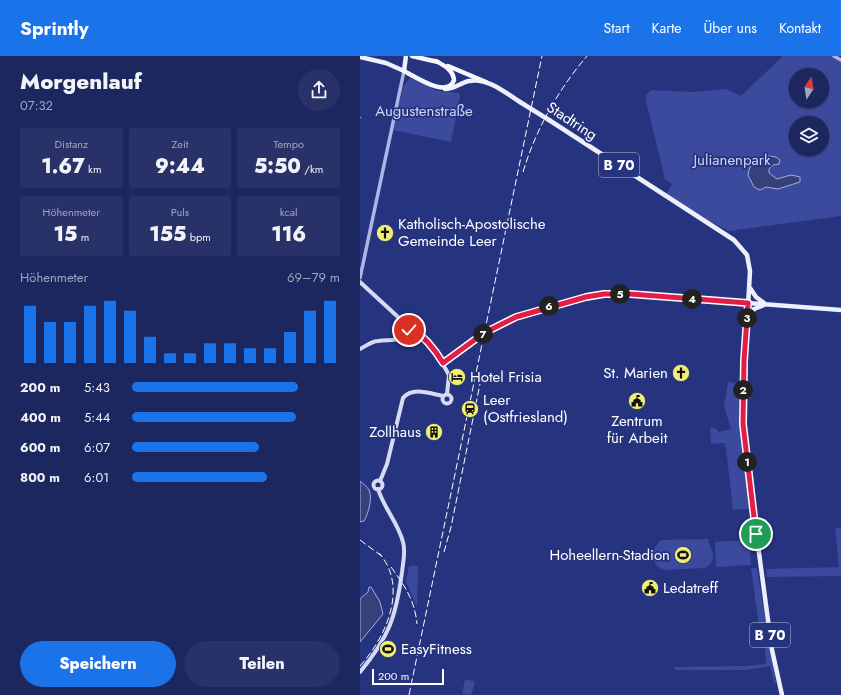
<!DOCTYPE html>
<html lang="de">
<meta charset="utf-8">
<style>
:root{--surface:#1c265f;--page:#293268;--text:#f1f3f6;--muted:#a0a5bd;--line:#3a4374;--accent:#1a73e8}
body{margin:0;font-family:Jost,sans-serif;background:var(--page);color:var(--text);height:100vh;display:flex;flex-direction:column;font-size:15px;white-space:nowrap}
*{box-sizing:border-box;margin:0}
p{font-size:13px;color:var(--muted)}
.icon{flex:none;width:22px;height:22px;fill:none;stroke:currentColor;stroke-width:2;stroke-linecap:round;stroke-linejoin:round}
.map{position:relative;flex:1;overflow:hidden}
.sheet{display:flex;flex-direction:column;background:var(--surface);width:360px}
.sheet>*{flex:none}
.needle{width:26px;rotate:12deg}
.controls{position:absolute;left:429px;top:12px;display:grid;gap:8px}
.controls a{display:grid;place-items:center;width:40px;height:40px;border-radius:50%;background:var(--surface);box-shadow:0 1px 3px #0004,0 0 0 1px var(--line);font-size:20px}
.scale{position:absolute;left:12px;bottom:10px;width:72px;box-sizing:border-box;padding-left:4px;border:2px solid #fff;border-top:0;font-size:11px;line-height:14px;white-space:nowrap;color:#fff;-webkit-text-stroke:3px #26337f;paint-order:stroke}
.pin{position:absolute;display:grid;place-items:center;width:34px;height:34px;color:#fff;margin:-17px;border:2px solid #fff;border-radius:50%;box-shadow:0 1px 4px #0007}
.km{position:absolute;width:20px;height:20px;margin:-10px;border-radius:50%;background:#222;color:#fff;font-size:11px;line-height:20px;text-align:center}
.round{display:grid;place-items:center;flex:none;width:42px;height:42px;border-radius:21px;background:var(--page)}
.headline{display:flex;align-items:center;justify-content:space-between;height:68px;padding:0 20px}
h1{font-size:22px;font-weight:800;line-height:30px}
.stats{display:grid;grid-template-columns:repeat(3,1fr);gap:6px;height:68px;padding:4px 20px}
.stats div{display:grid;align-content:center;border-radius:4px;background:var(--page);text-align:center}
.stats b{font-size:20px;font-weight:800}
.stats small{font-size:11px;font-weight:400}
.stats p{font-size:11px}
.chart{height:112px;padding:8px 20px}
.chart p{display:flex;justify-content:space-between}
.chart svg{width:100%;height:72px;margin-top:4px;stroke:var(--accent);stroke-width:6}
.cta{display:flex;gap:8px;margin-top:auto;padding:8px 20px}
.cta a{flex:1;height:46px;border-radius:24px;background:var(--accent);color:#fff;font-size:16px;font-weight:800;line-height:46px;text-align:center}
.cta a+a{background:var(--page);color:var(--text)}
ul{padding:0 20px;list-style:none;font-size:13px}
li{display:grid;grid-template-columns:64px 48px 1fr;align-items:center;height:30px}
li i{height:10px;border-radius:5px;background:var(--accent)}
header{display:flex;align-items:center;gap:24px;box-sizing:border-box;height:56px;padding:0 20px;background:var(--accent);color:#fff}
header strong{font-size:19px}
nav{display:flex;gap:22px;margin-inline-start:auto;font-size:14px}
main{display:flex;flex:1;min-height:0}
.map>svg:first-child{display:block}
</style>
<header>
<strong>Sprintly</strong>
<nav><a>Start</a><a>Karte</a><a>Über uns</a><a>Kontakt</a></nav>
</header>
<main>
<section class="sheet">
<div class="headline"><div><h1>Morgenlauf</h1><p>07:32</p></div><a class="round"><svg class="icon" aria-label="share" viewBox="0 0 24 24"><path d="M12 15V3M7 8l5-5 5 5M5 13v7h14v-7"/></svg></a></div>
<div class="stats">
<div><p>Distanz</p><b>1.67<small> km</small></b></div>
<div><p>Zeit</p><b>9:44</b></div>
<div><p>Tempo</p><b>5:50<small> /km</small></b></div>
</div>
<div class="stats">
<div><p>Höhenmeter</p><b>15<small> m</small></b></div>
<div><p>Puls</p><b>155<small> bpm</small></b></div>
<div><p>kcal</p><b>116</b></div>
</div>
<div class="chart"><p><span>Höhenmeter</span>69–79 m</p>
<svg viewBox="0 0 160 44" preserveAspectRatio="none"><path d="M5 44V9M15 44V19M25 44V19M35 44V9M45 44V6M55 44V12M65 44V28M75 44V38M85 44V38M95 44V32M105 44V32M115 44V35M125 44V35M135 44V25M145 44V12M155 44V6"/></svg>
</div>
<ul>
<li><b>200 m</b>5:43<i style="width:80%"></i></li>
<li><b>400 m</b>5:44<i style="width:79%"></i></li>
<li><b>600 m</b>6:07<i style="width:61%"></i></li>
<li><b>800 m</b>6:01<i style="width:65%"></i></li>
</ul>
<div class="cta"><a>Speichern</a><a>Teilen</a></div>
</section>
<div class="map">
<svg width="481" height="639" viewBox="0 0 481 639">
<rect width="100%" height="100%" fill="#26337f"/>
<path fill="#3b4a9d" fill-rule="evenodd" d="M423,0H471L481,5V160L369,175L339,160L306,138L312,128L305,123L286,45V39L291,34L333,36L366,33L381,40ZM436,19H462V45H436ZM436,67H462V93H436Z
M50,22L78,35L99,37L100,41L91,86L33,74L43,31Z
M368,326L380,327L379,366L389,436V453L373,454L366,392L364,387L351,388L350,372H355L359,376L371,373L364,350Z
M475,472H481V520L407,521L406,513L479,511Z
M348,483C350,494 360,503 345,512L305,514L300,512L295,508L293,498L295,491L301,484Z
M390,484L391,509L356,511L355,486Z
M49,510H58L57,551L46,526Z
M391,512H397L416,627H414L410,610L387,614H315V611L387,610L406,608L404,578H400Z
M105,623L115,626L111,639L102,638Z"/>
<path fill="#364079" stroke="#a1ade6" d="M409,100L416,101L420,104L419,108L413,109L409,113V117L417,123L431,119L440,121V126L418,133L406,131L400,134L394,131L388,119C390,105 396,103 409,100Z
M0,425C3,428 7,430 9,434C13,441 8,459 4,465L0,466Z
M9,531H11L20,546L23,558L0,586V543L8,536Z"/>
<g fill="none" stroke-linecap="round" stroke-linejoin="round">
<path stroke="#a1ade6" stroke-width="1" d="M0,61L1,62"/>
<path stroke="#adb6e6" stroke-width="3.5" d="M474,0L481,4
M0,222L44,15"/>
<path stroke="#d6daf5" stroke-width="4" d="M0,226L76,296L89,319L87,338
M0,293C6,290 12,285 18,285C31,283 39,287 48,275L46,267
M83,307L126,276L156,261L226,241L244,238H270L388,247
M82.5 343a4.5 4.5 0 1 1 9 0a4.5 4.5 0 1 1-9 0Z
M13.5 429a4.5 4.5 0 1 1 9 0a4.5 4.5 0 1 1-9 0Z
M20,425L27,408L43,342C53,330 71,338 83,340
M0,616C29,581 36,561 42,516C43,506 46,496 43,486C38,467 24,452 18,433"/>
<path stroke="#edeffd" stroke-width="4.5" d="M0,1L26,7L44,15L46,0
M85,33C94,33 100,27 109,25C127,21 146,37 160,46
M189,64L374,184L387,199L390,215L383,337V377L412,594L422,639
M390,232L396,241L404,247
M388,247L481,254
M388,263L394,253L404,249"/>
<path stroke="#f6f7fe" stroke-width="4.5" d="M52,0L78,6
M88,10L126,26
M44,15C56,21 88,43 94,24C93,14 85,10 76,5"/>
<path stroke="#fff" stroke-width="1" stroke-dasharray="7 3" stroke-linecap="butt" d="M163,116C176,73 198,34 227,0
M0,484L23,501
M84,496L91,471L120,328
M31,511C45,530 55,545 57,568
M0,610C26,581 49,531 19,497
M49,639L182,0"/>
<path stroke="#edeffd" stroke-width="4.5" d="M160,46L189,64"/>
</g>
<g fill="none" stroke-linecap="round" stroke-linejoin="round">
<defs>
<path id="route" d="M49,274C61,274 77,297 83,307L124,277L156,261L226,241L244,238H270L388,247L384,305L383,368L396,478"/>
</defs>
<use href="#route" stroke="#fff" stroke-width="8"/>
<use href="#route" stroke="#e11d48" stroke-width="5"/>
</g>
<defs>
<symbol id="church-disc" viewBox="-11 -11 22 22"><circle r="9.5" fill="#efef72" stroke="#26337f"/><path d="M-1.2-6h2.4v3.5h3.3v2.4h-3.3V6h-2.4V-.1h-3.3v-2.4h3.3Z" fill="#111"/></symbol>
<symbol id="hotel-disc" viewBox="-11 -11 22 22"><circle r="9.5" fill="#efef72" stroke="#26337f"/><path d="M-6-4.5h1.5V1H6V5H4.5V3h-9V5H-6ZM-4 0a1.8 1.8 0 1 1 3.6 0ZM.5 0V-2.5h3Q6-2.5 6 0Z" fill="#111"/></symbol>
<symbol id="civic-disc" viewBox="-11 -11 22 22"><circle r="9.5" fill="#efef72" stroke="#26337f"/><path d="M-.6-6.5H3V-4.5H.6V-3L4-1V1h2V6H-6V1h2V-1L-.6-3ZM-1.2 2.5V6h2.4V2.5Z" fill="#111"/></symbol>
<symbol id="station-disc" viewBox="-11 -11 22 22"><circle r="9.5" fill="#efef72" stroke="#26337f"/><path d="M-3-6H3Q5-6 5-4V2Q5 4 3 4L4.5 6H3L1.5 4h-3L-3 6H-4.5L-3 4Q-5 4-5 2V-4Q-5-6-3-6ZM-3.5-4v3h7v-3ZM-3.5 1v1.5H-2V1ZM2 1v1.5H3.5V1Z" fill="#111"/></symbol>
<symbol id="building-disc" viewBox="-11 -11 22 22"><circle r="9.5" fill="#efef72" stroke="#26337f"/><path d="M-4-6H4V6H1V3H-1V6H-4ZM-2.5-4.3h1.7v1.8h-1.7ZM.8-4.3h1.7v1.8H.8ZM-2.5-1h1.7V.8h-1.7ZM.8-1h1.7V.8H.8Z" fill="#111"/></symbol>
<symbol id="stadium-disc" viewBox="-11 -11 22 22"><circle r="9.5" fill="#efef72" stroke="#26337f"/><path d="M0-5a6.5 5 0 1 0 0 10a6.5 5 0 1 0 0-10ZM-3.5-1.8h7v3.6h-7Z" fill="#111"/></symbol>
</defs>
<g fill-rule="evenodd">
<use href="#church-disc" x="15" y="167" width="20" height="20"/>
<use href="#church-disc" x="311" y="307" width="20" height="20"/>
<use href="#hotel-disc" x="87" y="311" width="20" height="20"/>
<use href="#civic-disc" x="267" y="335" width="20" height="20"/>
<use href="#station-disc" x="100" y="343" width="20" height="20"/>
<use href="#building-disc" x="64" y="366" width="20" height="20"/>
<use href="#stadium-disc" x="313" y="489" width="20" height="20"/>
<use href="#civic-disc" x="280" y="522" width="20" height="20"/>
<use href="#stadium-disc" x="18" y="583" width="20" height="20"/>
</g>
<g text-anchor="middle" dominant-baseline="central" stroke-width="3.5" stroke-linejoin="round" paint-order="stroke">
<g fill="#26337f" stroke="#bec2d9" stroke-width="1">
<rect x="239" y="97" width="40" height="24" rx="3"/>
<rect x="390" y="567" width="40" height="24" rx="3"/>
</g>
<g font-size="14" font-weight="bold" fill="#fff">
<text x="259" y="109">B 70</text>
<text x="410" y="579">B 70</text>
</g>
<g font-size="15" fill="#d0d6f5" stroke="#26337f">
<text x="64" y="55">Augustenstraße</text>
<text x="372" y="104">Julianenpark</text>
</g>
<g font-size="15" fill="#fff" stroke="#26337f">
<text transform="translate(212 65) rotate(33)">Stadtring</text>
</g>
<g font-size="15" fill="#fff" stroke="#26337f" text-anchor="start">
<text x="38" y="168">Katholisch-Apostolische<tspan x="38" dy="17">Gemeinde Leer</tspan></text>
<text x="308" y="317" text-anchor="end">St. Marien</text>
<text x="110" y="321">Hotel Frisia</text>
<text x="123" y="344">Leer<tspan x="123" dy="17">(Ostfriesland)</tspan></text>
<text x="277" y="365" text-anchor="middle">Zentrum<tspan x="277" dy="17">für Arbeit</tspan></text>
<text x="61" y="376" text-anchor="end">Zollhaus</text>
<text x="310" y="499" text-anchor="end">Hoheellern-Stadion</text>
<text x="303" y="532">Ledatreff</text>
<text x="41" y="593">EasyFitness</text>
</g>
</g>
</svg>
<div class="controls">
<a><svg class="needle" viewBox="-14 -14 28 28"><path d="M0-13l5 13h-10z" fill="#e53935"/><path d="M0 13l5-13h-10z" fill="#a0a5bd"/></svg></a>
<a><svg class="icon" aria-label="layers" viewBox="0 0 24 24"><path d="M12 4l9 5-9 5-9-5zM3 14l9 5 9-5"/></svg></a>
</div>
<div class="scale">200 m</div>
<div class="pin" style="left:396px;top:478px;background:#1e9e55"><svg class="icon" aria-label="arrive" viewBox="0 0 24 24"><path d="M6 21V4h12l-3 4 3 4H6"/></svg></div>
<div class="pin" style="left:49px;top:274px;background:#d93025"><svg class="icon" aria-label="check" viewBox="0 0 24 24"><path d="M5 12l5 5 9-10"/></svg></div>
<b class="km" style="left:387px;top:406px">1</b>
<b class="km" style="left:383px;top:334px">2</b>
<b class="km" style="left:387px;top:262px">3</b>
<b class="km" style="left:332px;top:243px">4</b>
<b class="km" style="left:260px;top:238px">5</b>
<b class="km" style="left:189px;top:250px">6</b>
<b class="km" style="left:123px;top:278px">7</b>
</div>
</main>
